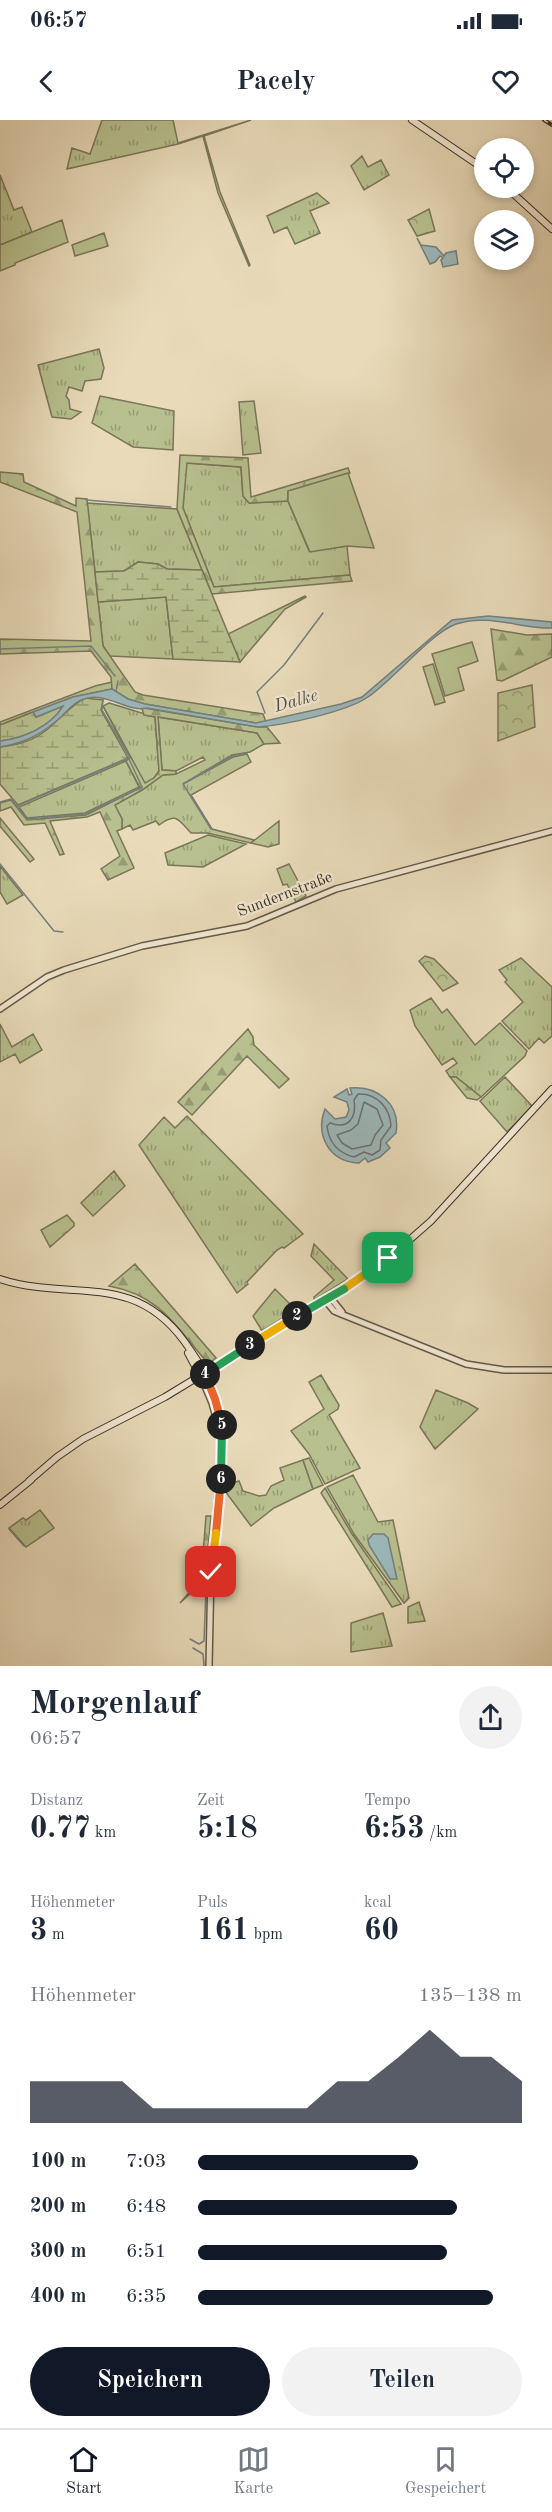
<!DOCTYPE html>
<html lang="de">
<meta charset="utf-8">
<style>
:root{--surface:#fff;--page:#f2f2f3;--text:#1f2937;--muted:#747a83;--line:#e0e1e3;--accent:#111827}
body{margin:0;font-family:"Old Standard TT",serif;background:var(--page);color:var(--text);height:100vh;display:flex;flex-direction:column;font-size:22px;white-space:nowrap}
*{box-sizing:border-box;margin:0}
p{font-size:20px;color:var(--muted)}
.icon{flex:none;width:33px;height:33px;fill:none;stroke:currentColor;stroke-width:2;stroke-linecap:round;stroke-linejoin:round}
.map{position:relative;height:1546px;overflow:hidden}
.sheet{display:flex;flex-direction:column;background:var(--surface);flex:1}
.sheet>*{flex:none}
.fabs{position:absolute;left:474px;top:18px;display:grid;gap:12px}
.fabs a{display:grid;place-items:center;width:60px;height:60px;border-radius:50%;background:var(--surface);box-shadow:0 3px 9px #0003;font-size:30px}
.pin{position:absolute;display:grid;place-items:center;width:51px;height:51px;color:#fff;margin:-26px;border-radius:12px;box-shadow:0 3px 9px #0006}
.km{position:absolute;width:30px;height:30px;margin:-15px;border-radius:50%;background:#222;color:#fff;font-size:16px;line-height:30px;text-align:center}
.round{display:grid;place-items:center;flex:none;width:63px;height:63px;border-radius:32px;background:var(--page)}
.overview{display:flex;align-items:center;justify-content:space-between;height:102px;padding:0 30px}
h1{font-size:33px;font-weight:800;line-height:45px}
.figures{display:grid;grid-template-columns:repeat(3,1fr);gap:9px;height:102px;padding:6px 30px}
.figures div{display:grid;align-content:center}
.figures b{font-size:30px;font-weight:800}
.figures small{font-size:16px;font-weight:400}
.figures p{font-size:16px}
.chart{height:168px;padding:12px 30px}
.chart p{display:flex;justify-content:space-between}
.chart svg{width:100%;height:108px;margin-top:6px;fill:var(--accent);opacity:.7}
.button{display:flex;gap:12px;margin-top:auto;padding:12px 30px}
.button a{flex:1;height:69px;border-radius:36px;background:var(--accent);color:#fff;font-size:24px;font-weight:800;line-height:69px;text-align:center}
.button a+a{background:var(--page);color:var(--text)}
ul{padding:0 30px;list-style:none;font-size:20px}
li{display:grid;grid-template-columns:96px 72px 1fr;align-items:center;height:45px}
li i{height:15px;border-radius:8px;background:var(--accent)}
.status{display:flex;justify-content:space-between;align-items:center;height:42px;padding:0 30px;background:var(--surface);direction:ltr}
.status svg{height:16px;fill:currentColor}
header{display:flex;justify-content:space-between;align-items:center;height:78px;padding:0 30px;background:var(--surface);font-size:27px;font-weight:800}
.tabs{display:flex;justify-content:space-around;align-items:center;height:84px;border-top:2px solid var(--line);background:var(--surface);font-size:16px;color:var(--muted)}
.tabs a{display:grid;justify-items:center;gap:3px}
.tabs .on{color:var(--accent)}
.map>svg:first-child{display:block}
</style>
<div class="status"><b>06:57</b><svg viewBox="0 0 49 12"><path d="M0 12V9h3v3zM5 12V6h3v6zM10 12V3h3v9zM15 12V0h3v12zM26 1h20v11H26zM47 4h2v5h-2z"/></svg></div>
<header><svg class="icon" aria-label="back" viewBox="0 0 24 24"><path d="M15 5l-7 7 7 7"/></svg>Pacely<svg class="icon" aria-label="heart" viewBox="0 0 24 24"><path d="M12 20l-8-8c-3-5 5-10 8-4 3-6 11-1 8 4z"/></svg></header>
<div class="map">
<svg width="552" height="1546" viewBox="0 0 552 1546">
<defs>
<pattern id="grass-tufts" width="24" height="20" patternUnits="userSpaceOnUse" patternTransform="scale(1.5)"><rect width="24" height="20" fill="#b8c08f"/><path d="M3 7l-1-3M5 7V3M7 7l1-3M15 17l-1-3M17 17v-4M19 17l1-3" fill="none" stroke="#979c74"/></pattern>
<pattern id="forest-firs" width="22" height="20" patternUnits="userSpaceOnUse" patternTransform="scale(1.5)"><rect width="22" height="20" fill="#b8c08f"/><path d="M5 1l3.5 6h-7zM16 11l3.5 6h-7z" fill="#979c74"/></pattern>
<pattern id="wetland-marsh" width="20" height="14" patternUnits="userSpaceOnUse" patternTransform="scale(1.5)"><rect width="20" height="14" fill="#b8c08f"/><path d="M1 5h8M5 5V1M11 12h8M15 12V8" fill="none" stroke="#979c74"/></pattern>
<pattern id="park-crowns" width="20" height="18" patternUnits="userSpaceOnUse" patternTransform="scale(1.5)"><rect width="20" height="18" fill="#b8c08f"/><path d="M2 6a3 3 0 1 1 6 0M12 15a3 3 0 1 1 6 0" fill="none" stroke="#979c74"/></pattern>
</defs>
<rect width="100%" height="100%" fill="#e9dbba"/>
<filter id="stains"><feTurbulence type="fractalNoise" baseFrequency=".00333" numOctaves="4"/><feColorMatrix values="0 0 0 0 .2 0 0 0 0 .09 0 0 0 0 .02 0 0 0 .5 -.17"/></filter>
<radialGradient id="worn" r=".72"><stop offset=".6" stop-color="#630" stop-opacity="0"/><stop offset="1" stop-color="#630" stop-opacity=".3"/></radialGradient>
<path fill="url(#grass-tufts)" stroke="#7a7659" stroke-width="1.5" d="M102,0H173L178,23L251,0L204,16L220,72L250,145L249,146L218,73L203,16L178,24L67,49L72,28L90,34Z
M362,36L368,47L381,40L389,55L364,70L351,46Z
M0,55L14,90L22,87L32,112L0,125Z
M317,73L329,83L310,91L320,113L295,124L287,107L274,113L267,96Z
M99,229L104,248L101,259L85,261L82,271L69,267L66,276L69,280L70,289L81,292L71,299L52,297L38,245Z
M100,276L174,291L173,330L133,327L92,303Z
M254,281L261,333L243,335L239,282Z
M186,343L241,347L243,376L249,383L288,381L309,431L347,426L350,455L214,467L183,388Z
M87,383L177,389L202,450L167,449L158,444L138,442L124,451L95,452Z
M305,476L306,477L285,489L240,542L228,514Z
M166,477L173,539L110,536L103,526L98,482Z
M112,562V569L73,577L0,605V602L95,566Z
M109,583L155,597L159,651L154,658L145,664L103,586Z
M158,597L257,613L264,624L250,632L232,635L183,664L233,637L247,634L251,642L191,675L212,709L254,720L251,723L207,713H191C178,699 176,692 159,705L156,701L133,710L130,705L122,709V699L114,685L142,670L163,655L176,654L205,640L203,637L176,651L162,650Z
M126,641L139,667L85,693L27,698L19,687Z
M208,715L246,724L203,747L168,745L165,733Z
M0,746L23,775L7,784L0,772Z
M521,838L552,867V916L544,923L539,918L529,929L502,901L523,882L505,862L507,860L499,850Z
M431,878L442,893L447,889L475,925L500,903L527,931L525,936L481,977L456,957H450L446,951L457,943L453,938L442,945L415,906L410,890Z
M0,904L12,927L33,914L42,930L20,943L15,934L0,942Z
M505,957L532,986L507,1012L480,981Z
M187,996L303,1114L284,1128L282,1127L277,1130L247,1162L248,1164L237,1173L139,1025L164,997L175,1008Z
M114,1051L125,1066L93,1096L81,1083Z
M314,1124L348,1159L314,1180V1177L334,1160L311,1136Z
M275,1169L296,1190L262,1211L253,1196Z
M321,1255L339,1285L338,1289L329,1295L360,1348L325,1364L309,1334L291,1311L324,1289L309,1262Z
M436,1270L468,1283L478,1289L435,1329L420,1307Z
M303,1340L313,1369L274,1388L251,1406L225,1371L226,1365L239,1361L243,1371L259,1376L266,1375L271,1366L284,1360L280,1348Z
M353,1355L378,1402L393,1400L409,1478L404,1483L354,1414L327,1367Z
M325,1368L352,1414L401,1484L392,1487L321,1373Z
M40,1390L54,1408L26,1427L9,1408L23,1398L26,1400Z
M419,1482L425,1501L408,1503V1487Z
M383,1493L392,1526L351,1532V1503Z"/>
<path fill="url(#forest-firs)" stroke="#7a7659" stroke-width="1.5" d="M180,335L248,338L251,377L348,348L350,353L288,371V381L249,383L243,376L241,347L187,343L183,388L214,467L350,455L352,461L212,474L177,389Z
M0,352L23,354L24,362L76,386V378L87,379L103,526L135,572L143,575L263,594L266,602L256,603L145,584L128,579L112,569L111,557L91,531L0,534V519L91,521L77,392L0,362Z
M491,509L527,515L552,514V537L502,561L497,560Z
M103,586L145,663L154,658L159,651L155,597L144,595L142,589L144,588L258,607H267L280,623L264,624L257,613L158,597L162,650L176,651V654L163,655L142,670L115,685L122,699V709L117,711L134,748L108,760L101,749L120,736L100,692L87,697L50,701L64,734L60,735L45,703L24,705L11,687L0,691V683L11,680L27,700L86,695L140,668L126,641L130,638Z
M0,698L34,739L30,742L0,706Z
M279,701V724L268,727L251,723Z
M289,744L306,776L296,782L287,764L283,765L277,749Z
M248,909L253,917L254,925L289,959L279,968L247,936L192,995L178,982Z
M450,957H456L481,977L477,980L467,978Z
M135,1144L216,1238L212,1241L205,1240C175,1205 159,1175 109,1166Z
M309,1338L323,1365L313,1369L303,1340Z
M206,1396H211L205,1460L180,1483L201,1459Z"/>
<path fill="url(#wetland-marsh)" stroke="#7a7659" stroke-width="1.5" d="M138,442L158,444L167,449L202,450L240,542L173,539L166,477L98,482L95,452L124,451Z
M85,578L103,580L101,590L128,638L18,685L0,664V627C14,625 28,623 41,614C56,604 68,587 85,578Z
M63,586C52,607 23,619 0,621V605L33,592L36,597Z"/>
<path fill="url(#park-crowns)" stroke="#7a7659" stroke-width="1.5" d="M429,89L435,111L417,116L408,100Z
M532,565L535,607L498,621V573Z
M425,836L434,839L458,863L443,871L419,841Z
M67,1095L74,1103V1106L50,1127L41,1110Z"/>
<path fill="#b8c08f" stroke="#7a7659" stroke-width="1.5" d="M62,100L68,122L15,143V145L0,151V125Z
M104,113L108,126L75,136L72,125Z
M348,353L374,428L347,426L310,432L288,381V371Z
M472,522L478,541L458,548L464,570L445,576L432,534Z
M433,544L445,582L435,585L423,547Z"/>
<path fill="#9cb8bb" stroke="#75807e" stroke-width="1.5" d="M417,118L421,125L436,127L444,136L446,133L456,131L458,144L443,147L441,140L443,138L440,136L435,142L430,144Z
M488,496L552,502V508C521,509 488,493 456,504C431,513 393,560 368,577C346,592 285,605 258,607L147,588C128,593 106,571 84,579C75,581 68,590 62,596C42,614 26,623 0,627V621C24,618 50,607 63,586L36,597L33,592L73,577L112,569L128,579L145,584L256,603L341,584L362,577L452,500Z
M350,968C377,965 401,984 396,1013L386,1023L390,1028L380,1037L368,1042L365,1038L359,1043C329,1042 315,1015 325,989L335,999L346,997L349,990L347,982L334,977L347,969L349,975L352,974Z
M373,1414H384L388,1418L397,1459H390L369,1425L368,1420Z"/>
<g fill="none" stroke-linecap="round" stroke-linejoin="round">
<path stroke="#6c726f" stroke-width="1.5" d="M358,974C377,973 390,988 391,1006L381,1020L380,1030L372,1035L364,1032L354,1037C338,1033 329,1023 327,1006L330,1003C348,1010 357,998 354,980Z
M364,982L377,989L383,1005L375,1015L371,1025L352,1029L342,1023L337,1015L351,1010L358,1004Z"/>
<path stroke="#75807e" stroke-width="1.5" d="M86,380L171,387
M0,529L91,526L115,556
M116,571L118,561
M265,593L257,572L284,545L323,493
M0,682L11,679L27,699L85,694L142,667L129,639
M17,686L130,638L102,590L103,580
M211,709L183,664L232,636L246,633
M0,744L54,811L63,812
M9,1409L24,1426
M190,1519L199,1524L204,1521L207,1441
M193,1528L203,1534L204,1546"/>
<defs>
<path id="tertiary" d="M0,889L47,857L64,850L142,826L247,806L336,769L552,711
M330,1177L342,1192
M325,1180L334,1191L341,1194L466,1244L504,1250H552
M206,1256L215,1279L223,1314L211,1452L209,1546
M202,1259L212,1283L219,1308"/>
<path id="secondary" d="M412,0L484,49
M507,68L552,109
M0,1159C70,1182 132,1150 184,1221C192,1232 200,1243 206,1256
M188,1233L202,1259
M29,1361L57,1337L83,1319L165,1277L354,1162L389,1138L431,1101L552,969
M0,1385L31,1360"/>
</defs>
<use href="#tertiary" stroke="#665849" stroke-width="8"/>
<use href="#secondary" stroke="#3b2d23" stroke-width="8"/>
<use href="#tertiary" stroke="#f1e8d2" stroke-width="5"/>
<use href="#secondary" stroke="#f1e8d2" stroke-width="6"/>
<defs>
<path id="rail" d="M544,0L552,5"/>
</defs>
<use href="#rail" stroke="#3b2d23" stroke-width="4"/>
<use href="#rail" stroke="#f1e8d2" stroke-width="1.5" stroke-dasharray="4.5" stroke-linecap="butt"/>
</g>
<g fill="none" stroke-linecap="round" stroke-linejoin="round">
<defs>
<path id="split-1" d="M344,1169L388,1138"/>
<path id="split-2" d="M297,1196L344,1169"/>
<path id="split-3" d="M250,1225L297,1196"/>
<path id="split-4" d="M205,1254L250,1225"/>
<path id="split-5" d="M205,1254L215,1279L222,1305"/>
<path id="split-6" d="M221,1359L222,1305"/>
<path id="split-7" d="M216,1413L221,1359"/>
<path id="split-8" d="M211,1452L216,1413"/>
</defs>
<use href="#split-1" stroke="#fff" stroke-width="12"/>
<use href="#split-2" stroke="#fff" stroke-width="12"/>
<use href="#split-3" stroke="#fff" stroke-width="12"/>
<use href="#split-4" stroke="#fff" stroke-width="12"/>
<use href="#split-5" stroke="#fff" stroke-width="12"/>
<use href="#split-6" stroke="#fff" stroke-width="12"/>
<use href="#split-7" stroke="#fff" stroke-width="12"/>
<use href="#split-8" stroke="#fff" stroke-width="12"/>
<use href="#split-1" stroke="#f5b400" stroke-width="8"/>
<use href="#split-2" stroke="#22a559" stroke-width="8"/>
<use href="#split-3" stroke="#f5b400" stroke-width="8"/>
<use href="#split-4" stroke="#22a559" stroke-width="8"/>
<use href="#split-5" stroke="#f0652b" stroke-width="8"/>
<use href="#split-6" stroke="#22a559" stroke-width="8"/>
<use href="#split-7" stroke="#f0652b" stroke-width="8"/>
<use href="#split-8" stroke="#f5b400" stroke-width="8"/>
</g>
<g text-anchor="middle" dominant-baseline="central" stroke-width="4.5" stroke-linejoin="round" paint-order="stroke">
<g font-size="16" fill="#3b2d23" stroke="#f1e8d2">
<text transform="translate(285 775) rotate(-21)">Sundernstraße</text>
</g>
<g font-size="18" font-style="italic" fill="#535049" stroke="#f1e8d2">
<text transform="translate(296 581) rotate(-16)">Dalke</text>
</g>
</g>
<rect width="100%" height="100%" filter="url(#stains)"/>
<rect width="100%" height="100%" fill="url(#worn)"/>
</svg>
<div class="fabs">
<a><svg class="icon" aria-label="locate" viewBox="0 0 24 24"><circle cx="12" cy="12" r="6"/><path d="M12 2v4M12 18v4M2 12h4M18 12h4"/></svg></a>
<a><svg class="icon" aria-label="layers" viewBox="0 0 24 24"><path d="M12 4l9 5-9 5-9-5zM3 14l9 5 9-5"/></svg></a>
</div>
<div class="pin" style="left:388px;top:1138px;background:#1e9e55"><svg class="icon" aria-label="arrive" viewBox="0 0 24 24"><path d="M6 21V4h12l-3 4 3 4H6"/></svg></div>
<div class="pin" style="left:211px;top:1452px;background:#d93025"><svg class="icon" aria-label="check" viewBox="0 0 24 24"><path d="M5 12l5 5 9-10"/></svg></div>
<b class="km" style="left:297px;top:1196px">2</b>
<b class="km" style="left:250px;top:1225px">3</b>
<b class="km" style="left:205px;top:1254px">4</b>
<b class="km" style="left:222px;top:1305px">5</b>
<b class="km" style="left:221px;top:1359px">6</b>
</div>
<section class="sheet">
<div class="overview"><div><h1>Morgenlauf</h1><p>06:57</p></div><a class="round"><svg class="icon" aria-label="share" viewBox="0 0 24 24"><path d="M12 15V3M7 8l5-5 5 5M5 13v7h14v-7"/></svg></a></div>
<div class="figures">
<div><p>Distanz</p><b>0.77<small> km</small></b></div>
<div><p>Zeit</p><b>5:18</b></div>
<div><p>Tempo</p><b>6:53<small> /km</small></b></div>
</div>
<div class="figures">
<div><p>Höhenmeter</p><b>3<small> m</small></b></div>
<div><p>Puls</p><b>161<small> bpm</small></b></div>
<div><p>kcal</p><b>60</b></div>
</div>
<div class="chart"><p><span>Höhenmeter</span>135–138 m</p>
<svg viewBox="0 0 160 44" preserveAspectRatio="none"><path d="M0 44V27L10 27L20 27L30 27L40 38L50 38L60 38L70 38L80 38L90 38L100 27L110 27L120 17L130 6L140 17L150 17L160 27V44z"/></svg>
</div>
<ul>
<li><b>100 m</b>7:03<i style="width:68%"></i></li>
<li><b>200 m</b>6:48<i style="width:80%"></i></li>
<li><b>300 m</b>6:51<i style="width:77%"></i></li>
<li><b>400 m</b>6:35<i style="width:91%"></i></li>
</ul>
<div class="button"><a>Speichern</a><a>Teilen</a></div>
</section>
<nav class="tabs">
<a class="on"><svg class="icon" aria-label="home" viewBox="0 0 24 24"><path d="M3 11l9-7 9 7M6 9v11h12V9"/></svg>Start</a>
<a><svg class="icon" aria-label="map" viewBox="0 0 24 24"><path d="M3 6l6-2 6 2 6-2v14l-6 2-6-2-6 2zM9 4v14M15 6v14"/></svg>Karte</a>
<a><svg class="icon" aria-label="saved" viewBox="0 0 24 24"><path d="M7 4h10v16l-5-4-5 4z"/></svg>Gespeichert</a>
</nav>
